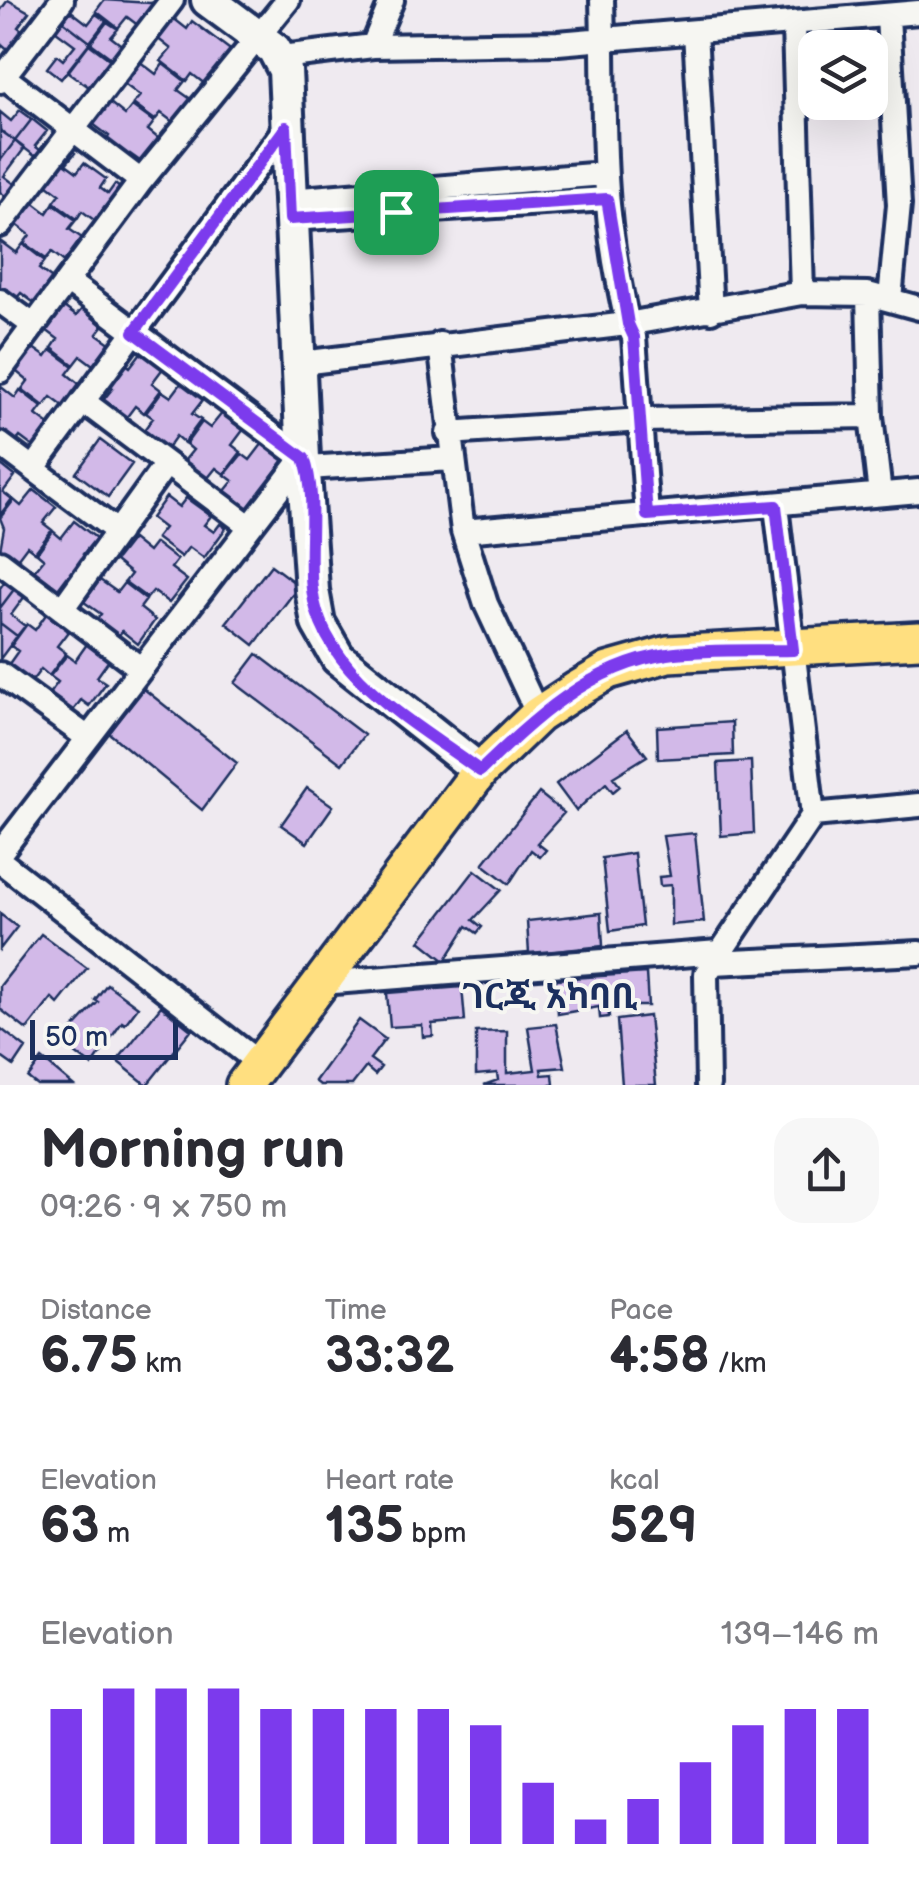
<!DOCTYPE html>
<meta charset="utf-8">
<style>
:root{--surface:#fff;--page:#f7f7f7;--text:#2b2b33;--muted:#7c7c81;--accent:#7c3aed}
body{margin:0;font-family:"Balsamiq Sans","Noto Sans Ethiopic",sans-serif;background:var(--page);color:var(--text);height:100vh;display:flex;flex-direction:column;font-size:38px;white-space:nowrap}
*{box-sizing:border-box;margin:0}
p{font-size:32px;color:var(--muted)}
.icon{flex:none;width:55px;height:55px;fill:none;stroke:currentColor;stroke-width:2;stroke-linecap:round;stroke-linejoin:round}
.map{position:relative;height:1085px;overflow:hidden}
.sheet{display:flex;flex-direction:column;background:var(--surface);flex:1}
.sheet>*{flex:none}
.controls{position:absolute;left:798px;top:30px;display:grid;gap:20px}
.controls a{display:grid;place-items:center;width:90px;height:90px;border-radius:20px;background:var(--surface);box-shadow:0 10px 40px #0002;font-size:50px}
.scale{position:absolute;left:30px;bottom:25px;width:148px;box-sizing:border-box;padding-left:10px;border:5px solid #1b2f5e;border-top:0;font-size:28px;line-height:35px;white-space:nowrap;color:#1b2f5e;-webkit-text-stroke:8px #f6f6f2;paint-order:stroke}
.pin{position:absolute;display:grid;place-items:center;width:85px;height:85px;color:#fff;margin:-42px;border-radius:20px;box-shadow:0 5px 15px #0006}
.round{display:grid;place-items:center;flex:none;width:105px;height:105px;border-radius:30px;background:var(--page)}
.headline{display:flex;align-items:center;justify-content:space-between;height:170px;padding:0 40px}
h1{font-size:55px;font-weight:700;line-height:75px}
.stats{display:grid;grid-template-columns:repeat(3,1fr);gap:15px;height:170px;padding:10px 40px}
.stats div{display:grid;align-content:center}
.stats b{font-size:50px;font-weight:700}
.stats small{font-size:28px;font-weight:400}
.stats p{font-size:28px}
.chart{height:280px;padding:20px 40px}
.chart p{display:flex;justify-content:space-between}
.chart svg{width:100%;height:180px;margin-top:10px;stroke:var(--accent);stroke-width:6}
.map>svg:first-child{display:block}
</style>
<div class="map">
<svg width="919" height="1085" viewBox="0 0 919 1085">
<rect width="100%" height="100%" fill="#efeaf0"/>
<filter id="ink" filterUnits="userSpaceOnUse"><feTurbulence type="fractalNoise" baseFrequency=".01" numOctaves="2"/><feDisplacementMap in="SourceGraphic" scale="20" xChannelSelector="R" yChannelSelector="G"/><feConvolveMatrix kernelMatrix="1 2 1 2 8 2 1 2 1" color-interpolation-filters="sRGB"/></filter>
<g filter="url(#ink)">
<path fill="#d2b9e8" stroke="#1b2f5e" stroke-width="2.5" d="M8,0L29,12L18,27L27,34L12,53L3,45L0,49V11Z
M104,0L150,3L165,0L143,29L127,17L118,28L96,11Z
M71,11L88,24L96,14L106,21L90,42L63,21Z
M168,14L187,29L192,21L229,49L232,60L210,88L192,74L187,81L161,61L171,49L152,34Z
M63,21L90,42L61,79L47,68L57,55L63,60L75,45L56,31Z
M107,22L118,29L111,37L128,50L118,63L91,43Z
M89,44L116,64L95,87H89L68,72Z
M139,61L156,74L163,64L185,81L178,90L195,102L177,125L161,113L155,120L133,104L140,96L123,83Z
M109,102L125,115L132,106L154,122L148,130L164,143L147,166L130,154L125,161L103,145L109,136L93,124Z
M20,110L32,119L15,141L0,130V112L11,121Z
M32,119L47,131L35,146L40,150L47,141L56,147L44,163L15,141Z
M0,130L15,141L0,161Z
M15,141L24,149L4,176L21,189L12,201L0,192V161Z
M68,148L75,153L66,164L77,172L84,163L106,179L100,188L108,194L115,184L126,193L102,226L82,211L77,219L54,202L60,194L44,182Z
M30,200L47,213L53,204L76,220L69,229L85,240L67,264L52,252L46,259L24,243L30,235L13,222Z
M0,241L16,253L23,244L45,261L39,269L55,281L37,305L21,293L15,300L0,288Z
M60,304L76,316L82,309L103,326L97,334L114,346L97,368L81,356L74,365L52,348L58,339L42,327Z
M29,345L46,357L51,350L73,366L67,374L83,387L67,409L51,397L44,406L22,389L28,381L12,368Z
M143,350L164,367L152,383L161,390L144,413L135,406L123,422L100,404L113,388L106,382L122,361L130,367Z
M183,381L205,397L192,414L201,420L184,443L176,436L164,453L140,435L153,418L146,413L162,391L171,397Z
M0,386L15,398L20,390L42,407L36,415L52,427L36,449L20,437L13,446L0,436Z
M223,412L244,429L232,445L241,452L224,474L216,468L203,484L180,466L193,450L186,444L202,422L210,428Z
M100,440L132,464L108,497L76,473Z
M263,443L284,460L272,476L281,483L264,506L255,499L243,515L220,497L233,481L225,475L242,454L250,460Z
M0,464L15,476L3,492L12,499L0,515Z
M34,490L56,507L43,523L52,530L35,552L27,546L15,562L0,550L4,528L0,518L14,500L21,506Z
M166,497L179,507L186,498L211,516L204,525L214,532L220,524L226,528L204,558L189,547L181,557L156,538L164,528L151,518Z
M74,521L96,538L83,554L92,561L75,583L67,577L55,593L31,575L44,559L37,553L53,531L61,538Z
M132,539L148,552L155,543L177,560L171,568L187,580L169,603L153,591L147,598L125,582L131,574L115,561Z
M271,565L299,586L254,645L226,623Z
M100,580L117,592L124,583L146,600L140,608L155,620L138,644L122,631L116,639L94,623L101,614L84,602Z
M5,581L15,588L0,608V588Z
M15,588L25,596L11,615L25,626L17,636L0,623V608Z
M47,613L70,629L57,646L66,653L49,676L41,669L29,685L6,668L18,651L11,646L27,624L35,630Z
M0,623L17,636L0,659Z
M87,644L109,660L97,677L106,683L89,706L81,700L69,716L45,699L58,682L50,676L67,655L75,661Z
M257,654L364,735L342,764L235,683Z
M144,689L237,763L202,810L109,733Z
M732,722L733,755L658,759L657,727Z
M627,730L647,756L613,777L620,786L613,792L606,783L576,811L556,784Z
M751,761L754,833L721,836L718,763Z
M307,788L333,806L307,843L281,825Z
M539,793L564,813L537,843L546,850L540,857L531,850L509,884L483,864Z
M695,833L704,922L671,925V885L660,886L659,877L670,876L663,836Z
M634,853L642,926L610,931L602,858Z
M475,870L501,890L473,920L482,927L477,933L467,926L445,961L420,941Z
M601,913L603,946L529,954L527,921Z
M0,914L17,927L0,949Z
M41,934L87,968L58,1004L52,998L27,1030L0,1009V986Z
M646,973L648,1006H608L609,1017L600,1018L599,1007L558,1014L556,979Z
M107,984L138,1007L125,1024L122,1022L92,1066L61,1042L98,1002L95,1000Z
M462,987L465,1021L432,1024L433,1036L423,1037L422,1025L390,1027L387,993Z
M161,1006L191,1030L147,1085L117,1061Z
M649,1016L656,1085H622L617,1020Z
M359,1020L385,1039L370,1059L381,1067L375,1075L366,1067L352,1085H320L315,1081Z
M556,1024L565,1067L541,1069L542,1075L553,1074L554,1085H484L498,1080L497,1073L476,1075V1032L507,1031V1073L535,1070L528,1027Z
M0,1028L26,1048L14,1066L0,1056Z
M42,1059L73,1085H37L28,1078Z"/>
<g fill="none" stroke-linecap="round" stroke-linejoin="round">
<defs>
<path id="street" d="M602,0C605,93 600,186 618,278C622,298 625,319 634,337L647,515
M888,17L899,205L890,299
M794,26L802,293
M695,32L711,311
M373,46L392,0
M282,57L373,46L558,43L919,12
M0,74L141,181
M0,81L62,0
M289,200L604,174
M290,219L607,199
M0,225L172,0
M868,294L871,416L880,494
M0,301L33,325
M440,344L463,531L486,604L538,715
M301,363L627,324L802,293L868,294L919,308
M0,371L141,181L288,0
M83,401L248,525
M448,433L642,420L871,416
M0,444L118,532
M307,468L452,459
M33,469L286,127
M463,531L919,491
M0,562L140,668
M62,609L166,464
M0,674L88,738
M813,815L919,805
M0,853L303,458L67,281
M0,861L260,1064
M713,963L919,953
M321,983L719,952
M708,1085L706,974L813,815L776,506"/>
<path id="secondary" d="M208,0L274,49L285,70L303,458L312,590L318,623L338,658L480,771"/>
<path id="primary" d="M244,1085L480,771L538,715L576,690L608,671L668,654L919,640"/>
</defs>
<use href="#street" stroke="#1b2f5e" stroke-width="30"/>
<use href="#secondary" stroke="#1b2f5e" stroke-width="40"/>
<use href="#primary" stroke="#1b2f5e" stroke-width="42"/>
<use href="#street" stroke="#f6f6f2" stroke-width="22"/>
<use href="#secondary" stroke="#f6f6f2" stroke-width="32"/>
<use href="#primary" stroke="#ffdf80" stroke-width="35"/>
</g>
</g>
<g fill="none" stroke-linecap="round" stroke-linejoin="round" filter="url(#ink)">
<defs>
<path id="route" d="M286,127L290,219L607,199L628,324L634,337L647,515L776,506L793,650C752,651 709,649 668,654C590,665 534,719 480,771C417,724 322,675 312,589C307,548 318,497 304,458L134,332Z"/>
</defs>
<use href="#route" stroke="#fff" stroke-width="20"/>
<use href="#route" stroke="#7c3aed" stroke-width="12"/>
</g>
<g text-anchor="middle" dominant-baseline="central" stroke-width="8" stroke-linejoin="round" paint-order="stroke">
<g font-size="35" font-weight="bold" fill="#1b2f5e" stroke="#f6f6f2">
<text x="550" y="997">ገርጂ አካባቢ</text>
</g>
</g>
</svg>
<div class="controls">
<a><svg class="icon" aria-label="layers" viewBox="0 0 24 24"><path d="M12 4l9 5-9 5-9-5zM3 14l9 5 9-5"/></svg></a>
</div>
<div class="scale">50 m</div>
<div class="pin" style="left:396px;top:212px;background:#1e9e55"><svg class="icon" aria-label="arrive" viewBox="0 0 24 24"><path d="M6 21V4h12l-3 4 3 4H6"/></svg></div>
</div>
<section class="sheet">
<div class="headline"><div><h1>Morning run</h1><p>09:26 · 9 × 750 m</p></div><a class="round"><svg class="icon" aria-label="share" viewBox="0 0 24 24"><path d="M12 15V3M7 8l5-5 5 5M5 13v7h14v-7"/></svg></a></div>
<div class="stats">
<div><p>Distance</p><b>6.75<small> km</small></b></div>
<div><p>Time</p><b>33:32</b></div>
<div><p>Pace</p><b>4:58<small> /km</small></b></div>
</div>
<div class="stats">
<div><p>Elevation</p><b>63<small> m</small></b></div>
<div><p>Heart rate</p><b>135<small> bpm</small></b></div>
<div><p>kcal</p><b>529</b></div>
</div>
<div class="chart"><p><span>Elevation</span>139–146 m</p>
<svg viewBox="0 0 160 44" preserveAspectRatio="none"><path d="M5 44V11M15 44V6M25 44V6M35 44V6M45 44V11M55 44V11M65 44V11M75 44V11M85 44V15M95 44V29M105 44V38M115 44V33M125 44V24M135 44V15M145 44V11M155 44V11"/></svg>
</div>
</section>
